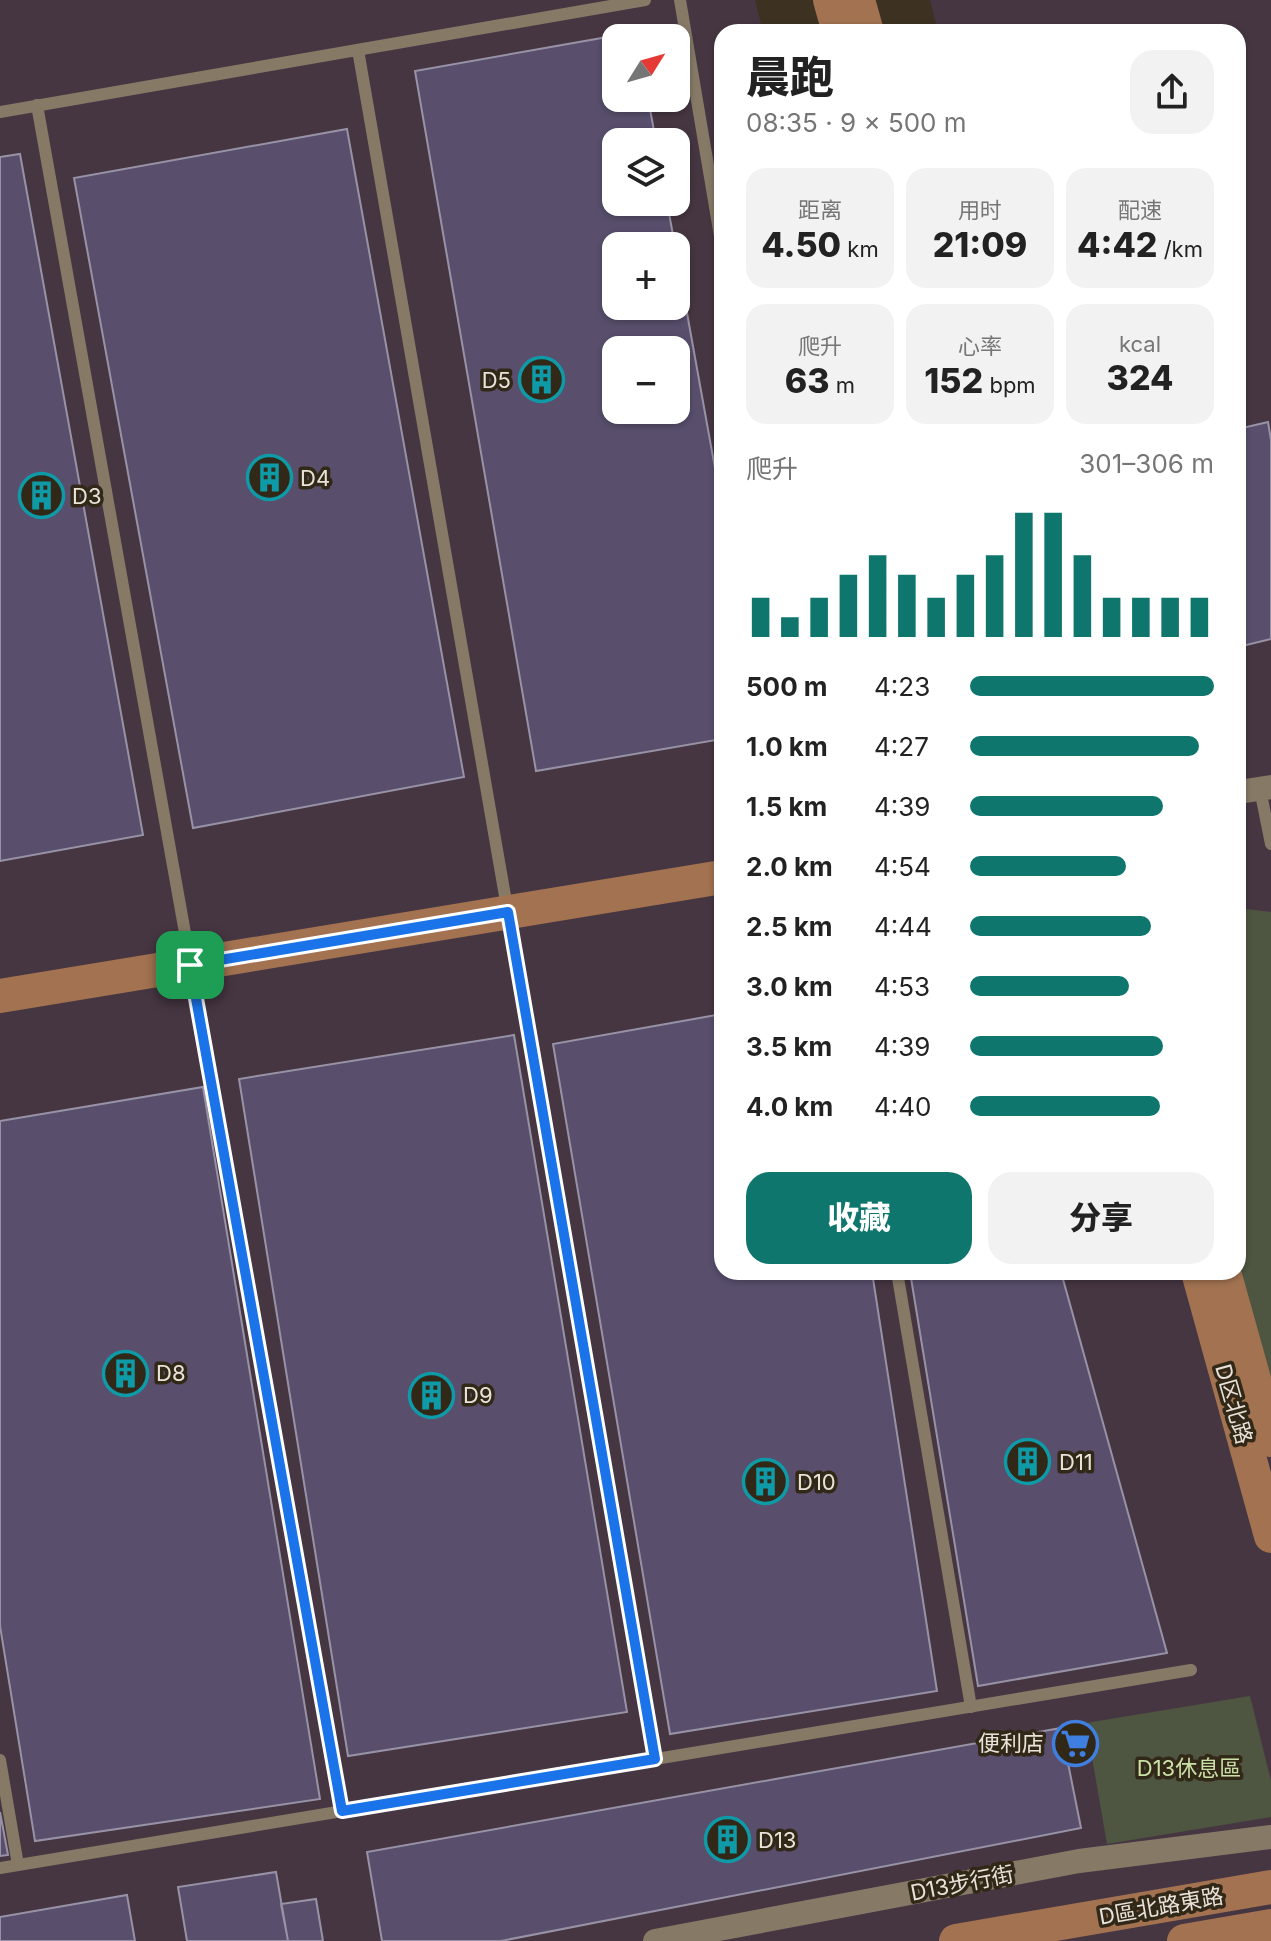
<!DOCTYPE html>
<html lang="zh">
<meta charset="utf-8">
<style>
:root{--surface:#fff;--page:#f2f2f2;--text:#222;--muted:#767676;--accent:#0f766e}
body{margin:0;font-family:Inter,"Noto Sans SC",sans-serif;background:var(--page);color:var(--text);height:100vh;display:flex;flex-direction:column;font-size:30px;white-space:nowrap}
*{box-sizing:border-box;margin:0}
p{font-size:26px;color:var(--muted)}
.icon{flex:none;width:44px;height:44px;fill:none;stroke:currentColor;stroke-width:2;stroke-linecap:round;stroke-linejoin:round}
.map{position:relative;flex:1;overflow:hidden}
.drawer{position:absolute;left:714px;top:24px;width:532px;height:1256px;display:flex;flex-direction:column;background:var(--surface);border-radius:24px;box-shadow:0 2px 6px #0004}
.drawer>*{flex:none}
.needle{width:52px;rotate:53deg}
.buttons{position:absolute;left:602px;top:24px;display:grid;gap:16px}
.buttons a{display:grid;place-items:center;width:88px;height:88px;border-radius:16px;background:var(--surface);box-shadow:0 2px 6px #0004;font-size:40px}
.pin{position:absolute;display:grid;place-items:center;width:68px;height:68px;color:#fff;margin:-34px;border-radius:16px;box-shadow:0 4px 12px #0006}
.round{display:grid;place-items:center;flex:none;width:84px;height:84px;border-radius:24px;background:var(--page)}
.summary{display:flex;align-items:center;justify-content:space-between;height:136px;padding:0 32px}
h1{font-size:44px;font-weight:800;line-height:60px}
.metrics{display:grid;grid-template-columns:repeat(3,1fr);gap:12px;height:136px;padding:8px 32px}
.metrics div{display:grid;align-content:center;border-radius:20px;background:var(--page);text-align:center}
.metrics b{font-size:34px;font-weight:800}
.metrics small{font-size:22px;font-weight:400}
.metrics p{font-size:22px}
.chart{height:224px;padding:16px 32px}
.chart p{display:flex;justify-content:space-between}
.chart svg{width:100%;height:144px;margin-top:8px;stroke:var(--accent);stroke-width:6}
.button{display:flex;gap:16px;margin-top:auto;padding:16px 32px}
.button a{flex:1;height:92px;border-radius:24px;background:var(--accent);color:#fff;font-size:32px;font-weight:800;line-height:92px;text-align:center}
.button a+a{background:var(--page);color:var(--text)}
ul{padding:0 32px;list-style:none;font-size:26px}
li{display:grid;grid-template-columns:128px 96px 1fr;align-items:center;height:60px}
li i{height:20px;border-radius:10px;background:var(--accent)}
.map>svg:first-child{display:block}
</style>
<div class="map">
<svg width="1271" height="1941" viewBox="0 0 1271 1941">
<rect width="100%" height="100%" fill="#3d3222"/>
<path fill="#463642" fill-rule="evenodd" d="M0,0H755L763,32H722V1272H1238V32H938L930,0H1271V1941H0ZM616,38H676V98H616ZM616,142H676V202H616ZM616,246H676V306H616ZM616,350H676V410H616Z"/>
<path fill="#4e5641" d="M1238,908L1271,912V1403L1238,1272Z
M1250,1696L1271,1781V1817L1107,1844L1086,1723Z"/>
<path fill="#594f6d" stroke="#9892a6" stroke-width="2" fill-rule="evenodd" d="M636,32L637,38H616V98H648L656,142H616V202H667L675,246H616V306H676V252L722,507V739L536,771L415,71ZM616,350H676V410H616Z
M347,129L464,777L193,828L74,178Z
M20,154L143,835L0,861V157Z
M1268,422L1271,440V639L1238,647V429Z
M722,1014V1272H872L937,1691L670,1734L553,1044Z
M514,1035L627,1712L348,1756L239,1079Z
M203,1087L320,1799L35,1841L0,1626V1121Z
M910,1272H1061L1167,1653L978,1686Z
M1061,1728L1081,1828L501,1941H382L367,1852Z
M0,1812L8,1855L0,1856Z
M276,1872L288,1941H187L178,1887Z
M127,1895L135,1941H0V1917Z
M316,1899L323,1941H288L281,1904Z"/>
<g fill="none" stroke-linecap="round" stroke-linejoin="round">
<path stroke="#867a67" stroke-width="12" d="M680,0L722,248
M358,50L655,1759
M37,105L342,1811
M0,112L645,0
M1260,789L1271,844
M897,1272L971,1707
M0,1760L18,1865
M0,1868L1191,1670"/>
<path stroke="#867a67" stroke-width="24" d="M1238,792L1271,787
M655,1941L1079,1861L1271,1837"/>
<path stroke="#a37351" stroke-width="34" d="M830,0L839,32
M858,0L867,32
M0,996L722,877
M1198,1272L1271,1536
M1224,1272L1271,1440
M956,1941L1271,1887
M1184,1941L1271,1926"/>
</g>
<g fill="none" stroke-linecap="round" stroke-linejoin="round">
<defs>
<path id="route" d="M508,912L655,1759L342,1811L190,965Z"/>
</defs>
<use href="#route" stroke="#fff" stroke-width="16"/>
<use href="#route" stroke="#1a73e8" stroke-width="10"/>
</g>
<defs>
<symbol id="building-ring" viewBox="-11 -11 22 22"><circle r="9.5" fill="#322818" stroke="#0f9aa8" stroke-width="1.5"/><path d="M-4-6H4V6H1V3H-1V6H-4ZM-2.5-4.3h1.7v1.8h-1.7ZM.8-4.3h1.7v1.8H.8ZM-2.5-1h1.7V.8h-1.7ZM.8-1h1.7V.8H.8Z" fill="#0f9aa8"/></symbol>
<symbol id="supermarket-ring" viewBox="-11 -11 22 22"><circle r="9.5" fill="#322818" stroke="#3f7fe0" stroke-width="1.5"/><path d="M-6-5.5h2.5l.6 2H6L4.5 2H-2.5L-4.4-4H-6ZM-1.5 3.2a1.3 1.3 0 1 0 .1 0ZM3 3.2a1.3 1.3 0 1 0 .1 0Z" fill="#3f7fe0"/></symbol>
</defs>
<g fill-rule="evenodd">
<use href="#building-ring" x="516" y="354" width="51" height="51"/>
<use href="#building-ring" x="244" y="452" width="51" height="51"/>
<use href="#building-ring" x="16" y="470" width="51" height="51"/>
<use href="#building-ring" x="100" y="1348" width="51" height="51"/>
<use href="#building-ring" x="406" y="1370" width="51" height="51"/>
<use href="#building-ring" x="1002" y="1436" width="51" height="51"/>
<use href="#building-ring" x="740" y="1456" width="51" height="51"/>
<use href="#supermarket-ring" x="1050" y="1718" width="51" height="51"/>
<use href="#building-ring" x="702" y="1814" width="51" height="51"/>
</g>
<g text-anchor="middle" dominant-baseline="central" stroke-width="7" stroke-linejoin="round" paint-order="stroke">
<g font-size="22" fill="#e9e2d8" stroke="#322818" text-anchor="start">
<text x="511" y="380" text-anchor="end">D5</text>
<text x="300" y="478">D4</text>
<text x="72" y="496">D3</text>
<text x="156" y="1373">D8</text>
<text x="463" y="1395">D9</text>
<text x="1059" y="1462">D11</text>
<text x="797" y="1482">D10</text>
<text x="1044" y="1743" text-anchor="end">便利店</text>
<text x="758" y="1840">D13</text>
</g>
<g font-size="22" fill="#e9e2d8" stroke="#322818">
<text transform="translate(1234 1404) rotate(74)">D区北路</text>
<text transform="translate(962 1883) rotate(-11)">D13步行街</text>
<text transform="translate(1161 1906) rotate(-10)">D區北路東路</text>
</g>
<g font-size="22" fill="#cbe0a7" stroke="#322818">
<text x="1189" y="1768">D13休息區</text>
</g>
</g>
</svg>
<div class="buttons">
<a><svg class="needle" viewBox="-14 -14 28 28"><path d="M0-13l5 13h-10z" fill="#e53935"/><path d="M0 13l5-13h-10z" fill="#767676"/></svg></a>
<a><svg class="icon" aria-label="layers" viewBox="0 0 24 24"><path d="M12 4l9 5-9 5-9-5zM3 14l9 5 9-5"/></svg></a>
<a>+</a>
<a>−</a>
</div>
<div class="pin" style="left:190px;top:965px;background:#1e9e55"><svg class="icon" aria-label="arrive" viewBox="0 0 24 24"><path d="M6 21V4h12l-3 4 3 4H6"/></svg></div>
<section class="drawer">
<div class="summary"><div><h1>晨跑</h1><p>08:35 · 9 × 500 m</p></div><a class="round"><svg class="icon" aria-label="share" viewBox="0 0 24 24"><path d="M12 15V3M7 8l5-5 5 5M5 13v7h14v-7"/></svg></a></div>
<div class="metrics">
<div><p>距离</p><b>4.50<small> km</small></b></div>
<div><p>用时</p><b>21:09</b></div>
<div><p>配速</p><b>4:42<small> /km</small></b></div>
</div>
<div class="metrics">
<div><p>爬升</p><b>63<small> m</small></b></div>
<div><p>心率</p><b>152<small> bpm</small></b></div>
<div><p>kcal</p><b>324</b></div>
</div>
<div class="chart"><p><span>爬升</span>301–306 m</p>
<svg viewBox="0 0 160 44" preserveAspectRatio="none"><path d="M5 44V32M15 44V38M25 44V32M35 44V25M45 44V19M55 44V25M65 44V32M75 44V25M85 44V19M95 44V6M105 44V6M115 44V19M125 44V32M135 44V32M145 44V32M155 44V32"/></svg>
</div>
<ul>
<li><b>500 m</b>4:23<i style="width:100%"></i></li>
<li><b>1.0 km</b>4:27<i style="width:94%"></i></li>
<li><b>1.5 km</b>4:39<i style="width:79%"></i></li>
<li><b>2.0 km</b>4:54<i style="width:64%"></i></li>
<li><b>2.5 km</b>4:44<i style="width:74%"></i></li>
<li><b>3.0 km</b>4:53<i style="width:65%"></i></li>
<li><b>3.5 km</b>4:39<i style="width:79%"></i></li>
<li><b>4.0 km</b>4:40<i style="width:78%"></i></li>
</ul>
<div class="button"><a>收藏</a><a>分享</a></div>
</section>
</div>
